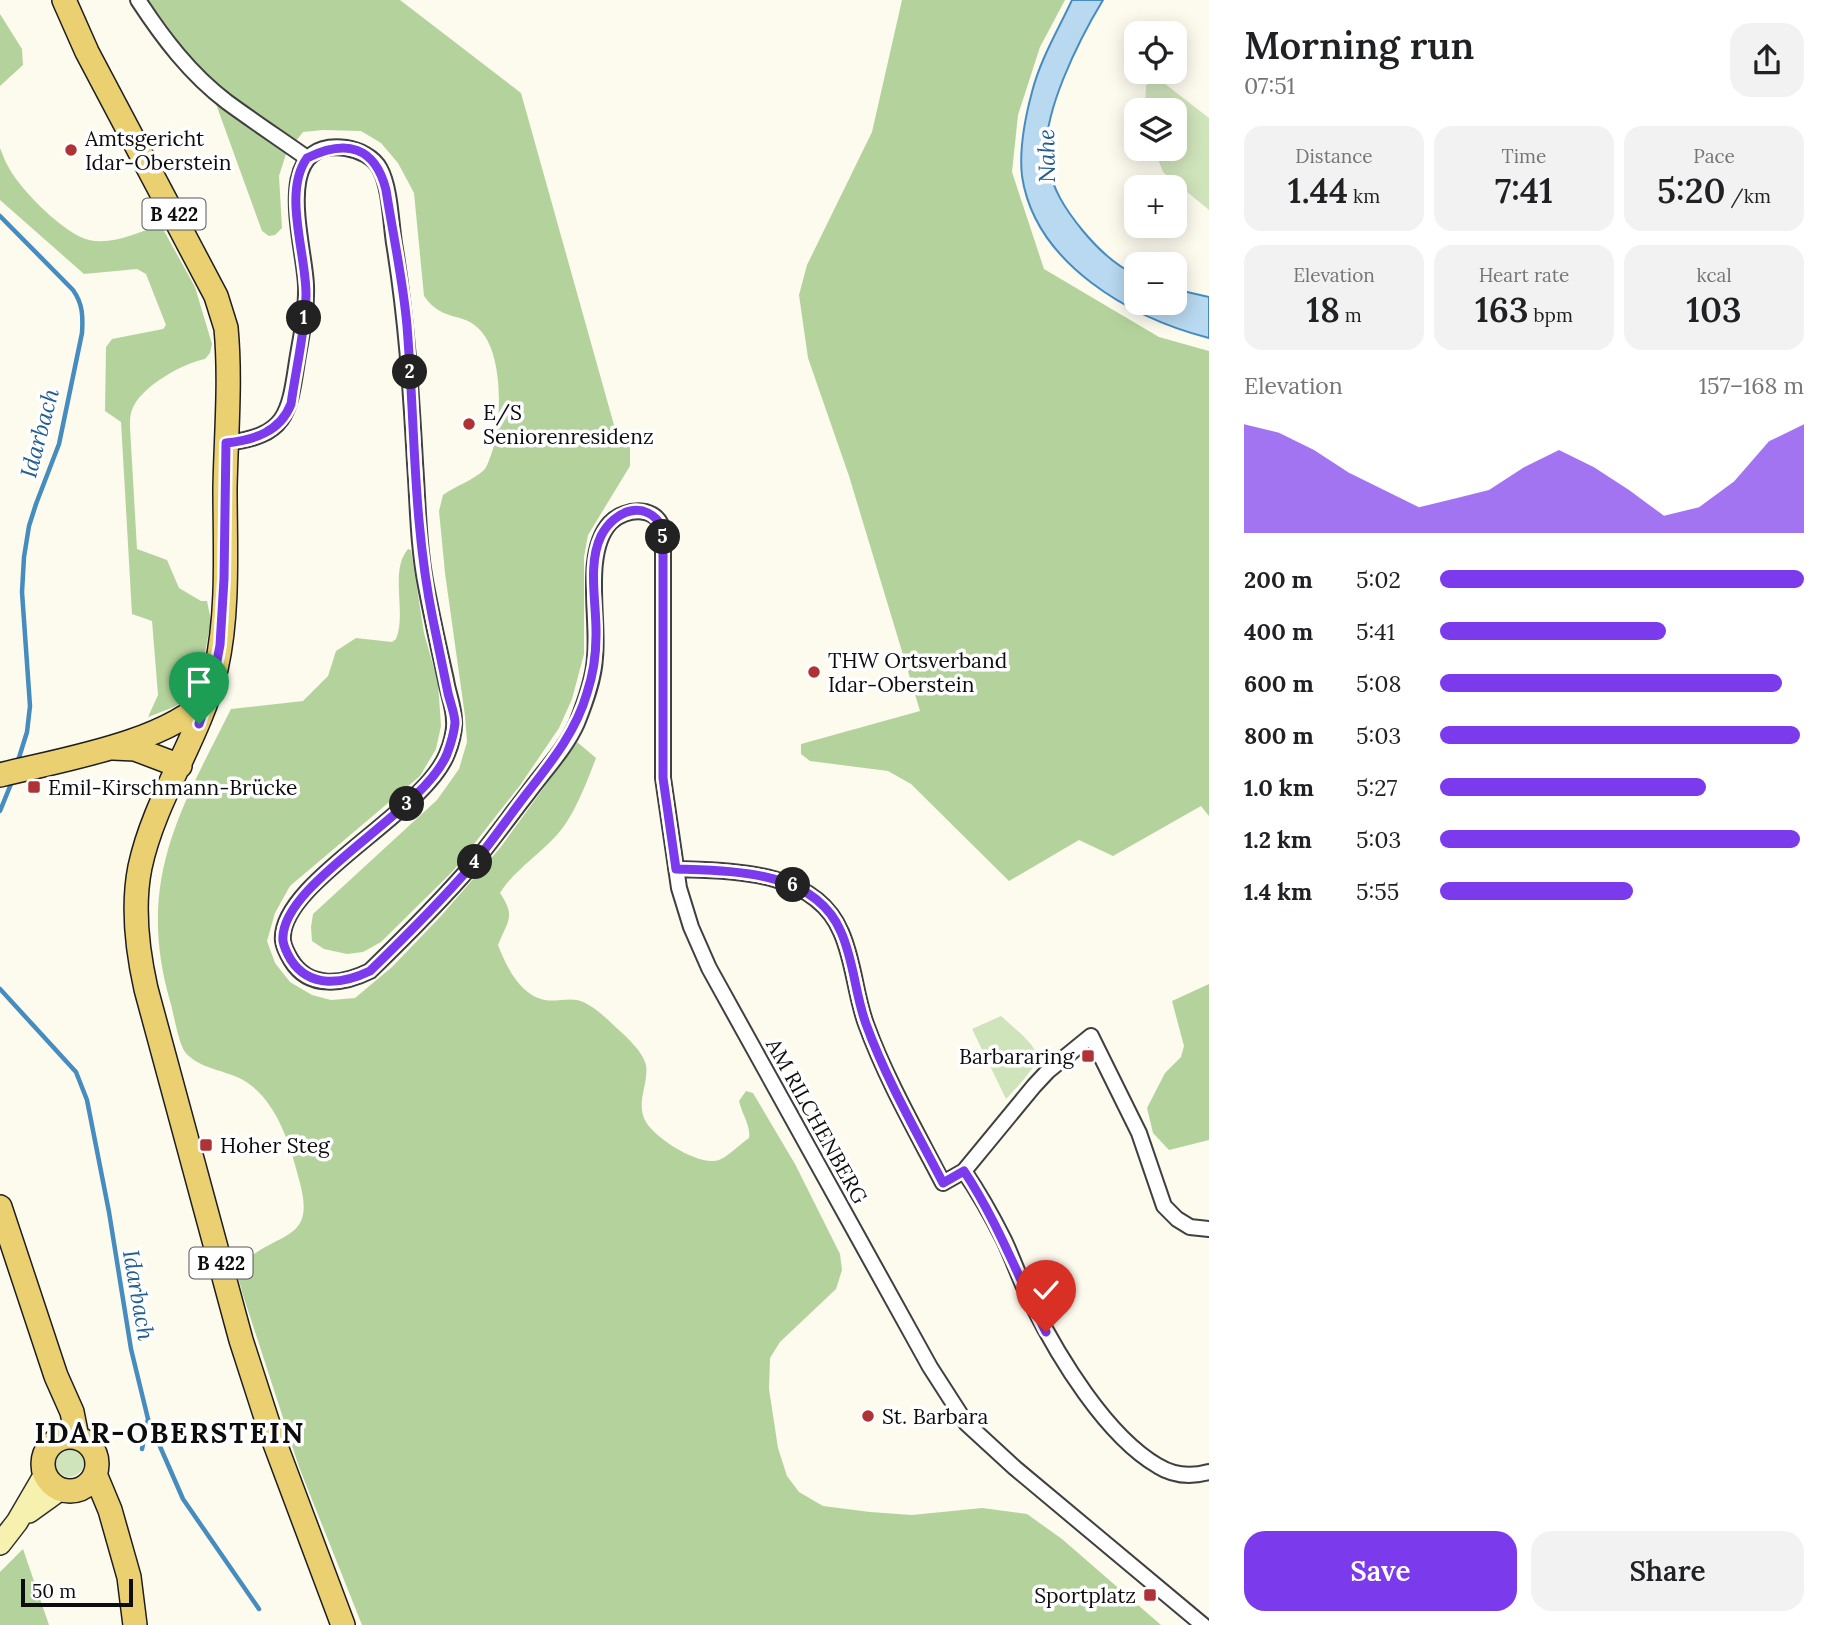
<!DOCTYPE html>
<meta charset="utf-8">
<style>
:root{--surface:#fff;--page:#f2f2f2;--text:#202124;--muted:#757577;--accent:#7c3aed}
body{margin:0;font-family:Lora,serif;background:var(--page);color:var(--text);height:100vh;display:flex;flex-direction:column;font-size:26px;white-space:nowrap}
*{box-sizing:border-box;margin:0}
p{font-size:23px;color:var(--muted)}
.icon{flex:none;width:38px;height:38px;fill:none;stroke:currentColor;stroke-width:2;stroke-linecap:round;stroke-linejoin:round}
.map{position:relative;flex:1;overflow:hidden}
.side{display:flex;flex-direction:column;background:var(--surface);width:630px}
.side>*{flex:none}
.controls{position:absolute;left:1124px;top:21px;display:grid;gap:14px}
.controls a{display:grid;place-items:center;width:63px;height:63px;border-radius:14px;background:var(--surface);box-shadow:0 4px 18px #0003;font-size:35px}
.scale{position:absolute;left:21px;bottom:18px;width:112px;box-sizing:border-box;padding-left:7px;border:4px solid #0d0d0d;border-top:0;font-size:19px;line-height:24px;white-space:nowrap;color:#0d0d0d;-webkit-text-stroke:5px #fff;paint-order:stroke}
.pin{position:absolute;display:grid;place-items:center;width:60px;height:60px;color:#fff;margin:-72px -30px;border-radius:50% 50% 50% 0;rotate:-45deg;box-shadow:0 0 7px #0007}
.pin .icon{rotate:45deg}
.km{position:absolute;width:35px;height:35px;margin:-18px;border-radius:50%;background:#222;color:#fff;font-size:19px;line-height:35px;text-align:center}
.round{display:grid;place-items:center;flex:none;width:74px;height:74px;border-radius:21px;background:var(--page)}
.summary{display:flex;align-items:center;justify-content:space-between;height:119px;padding:0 35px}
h1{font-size:38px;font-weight:600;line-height:52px}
.stats{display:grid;grid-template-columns:repeat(3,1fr);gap:10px;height:119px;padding:7px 35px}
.stats div{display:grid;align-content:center;border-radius:18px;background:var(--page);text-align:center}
.stats b{font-size:35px;font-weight:600}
.stats small{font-size:19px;font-weight:400}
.stats p{font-size:19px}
.chart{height:196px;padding:14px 35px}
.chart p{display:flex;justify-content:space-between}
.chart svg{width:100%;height:126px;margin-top:7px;fill:var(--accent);opacity:.7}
.cta{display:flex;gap:14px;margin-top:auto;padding:14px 35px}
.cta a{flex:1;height:80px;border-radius:21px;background:var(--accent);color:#fff;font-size:28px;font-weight:600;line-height:80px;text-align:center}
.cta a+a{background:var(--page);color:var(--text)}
ul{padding:0 35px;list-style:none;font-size:23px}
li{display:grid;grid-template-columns:112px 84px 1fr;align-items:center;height:52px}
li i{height:18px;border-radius:9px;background:var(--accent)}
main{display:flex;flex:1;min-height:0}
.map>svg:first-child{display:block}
</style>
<main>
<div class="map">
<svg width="1209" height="1625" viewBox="0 0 1209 1625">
<rect width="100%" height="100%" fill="#fdfbee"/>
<path fill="#d0e4bb" d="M1160,80L1209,118V210L1163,172L1154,149H1174V110H1145L1146,85Z
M1001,1016C1046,1056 1048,1054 1006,1099L972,1029Z
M54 1462a15 15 0 1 1 30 0a15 15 0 1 1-30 0Z"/>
<path fill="#b4d39c" d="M148,0H400L521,93L614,425L630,442V466L588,535L584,557V654L572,699L559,728L521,784L453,871L381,942L363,952L347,954L324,949L312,941L311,927L313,914L437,800L459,769L467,742L465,716L445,573L439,511L443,495C455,486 474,480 484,470C487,467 489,460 491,455C502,425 504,357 481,331C462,310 444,324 424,296L414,193L398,163L381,143L361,131L323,130L303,132L286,154L279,176L282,228L275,235L269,236L262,231L216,104L184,49Z
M902,0H1065L1040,47L1018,115L1012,172L1044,269L1159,337L1209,351V816L1201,806L1113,856L1079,840L1009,881L911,784L888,771L810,761L801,754V744L920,711L849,476L808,358L799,295L807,265L872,132Z
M0,14L22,49L23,65L0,86Z
M0,148C3,155 5,162 9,168C20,189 65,235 89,240C112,245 137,233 158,226L163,229L195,287L212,344L210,353L205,359C183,363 140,387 132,410C130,414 130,422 130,427L137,549L167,560L179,588L201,601H207L211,621L197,693L174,707L148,717L158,695L152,621L132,614L121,422L105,411L106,347L112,339L163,329L166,325L146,274L137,269L84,274L0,200Z
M408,549L411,550L424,633L438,683L441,726L436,749L420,776L290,886L275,913L267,941L275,963L290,982L312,995L331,1000L355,998L392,967L441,916L500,848L577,742L596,758C586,784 573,820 553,839C535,858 514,871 500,893C516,917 508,920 498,945C506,966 520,995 545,1000C555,1002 567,998 577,1000C592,1003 609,1021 620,1031C628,1038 644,1054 646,1065C649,1084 635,1103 646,1122C656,1139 700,1167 719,1160C729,1156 740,1144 749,1138C751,1126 742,1114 739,1101L746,1091L753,1093L795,1164L840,1254L842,1270L836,1289L780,1342L770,1358L769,1389L778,1448L787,1476L799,1492L823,1506L870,1512L912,1515L982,1508L1027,1514L1062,1539L1161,1625H362L299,1467L242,1292C241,1286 237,1277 238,1271C239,1264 245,1260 251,1256C286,1231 314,1237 300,1183C290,1145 276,1094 237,1077C221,1070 197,1067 185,1052C178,1042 174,1014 170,1001C136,882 179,812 231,709L303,701L328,676L336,651L356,638L392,642L396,639C407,613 389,571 408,549Z
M1209,984V1140L1169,1150L1153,1133L1147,1108L1165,1073L1181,1057L1184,1046L1172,1001Z
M23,1549L49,1625H0V1572Z"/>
<path fill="#b8d9f0" stroke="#468cbf" stroke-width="2" d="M1072,0H1103C1080,38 1040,116 1047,160C1052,189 1065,209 1083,231C1098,249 1114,265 1136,275V303H1174V289L1209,297V338C1131,318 1035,264 1022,176C1019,149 1025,118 1032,92C1040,60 1058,30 1072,0Z"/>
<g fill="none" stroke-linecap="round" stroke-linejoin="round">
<path stroke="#468cbf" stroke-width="4.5" d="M0,216L73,290C83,304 83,317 82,333L59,444L36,504L29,526L24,557L22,592L30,706L27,732L17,764
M0,811L13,779
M0,989L76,1072L87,1100L109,1212L131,1349L148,1419L183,1499L259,1609
M142,1449L148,1419"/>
<defs>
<path id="street" d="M138,0C163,38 190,74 227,102C253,121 280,139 307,158
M226,443C286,436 289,415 297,361C301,336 307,311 306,286C305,245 269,138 346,148C359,150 374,157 380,169C390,187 391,223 394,243C406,316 411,389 415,463C418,504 418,545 426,586C432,617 439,649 446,680C448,693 454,707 454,721C455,730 451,745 447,754C424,813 277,884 283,941C284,948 288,955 291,960C309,990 344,984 370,971C405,937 441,901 473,864C492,841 510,816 528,793C544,771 566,748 577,723C585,703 594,679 595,657C599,619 583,553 610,523C625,507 661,505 663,533V778L679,888L691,927L709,968L930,1367L966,1423L1015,1468L1203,1625
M676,869C733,871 815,870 841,932C854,961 855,994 866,1024C886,1079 916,1131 943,1183L964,1171L1034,1086L1048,1071L1091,1036L1139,1133L1164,1206L1177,1219L1190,1227L1209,1229
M964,1171C979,1193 992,1216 1004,1240C1014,1261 1021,1283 1032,1304C1058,1356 1106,1436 1158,1466C1174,1476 1191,1477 1209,1472"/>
<path id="secondary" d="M29,1512L61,1489
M0,1544L17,1522L45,1474"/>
<path id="primary" d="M64,0L87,52L216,296L226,328C231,381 226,435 225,488C225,546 229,612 216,669C200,738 155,797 140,867C132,907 137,949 146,989L241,1340L271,1433L343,1625
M113,748L135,749L180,766
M0,775C60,760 166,743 208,698
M0,1207L56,1376L72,1412L77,1437
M43 1464a27 27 0 1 1 54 0a27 27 0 1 1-54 0Z
M95,1474L110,1510L129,1577L135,1625"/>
</defs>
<use href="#street" stroke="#404040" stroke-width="18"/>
<use href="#secondary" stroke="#2f2f2f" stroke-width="24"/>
<use href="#primary" stroke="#1e1e1e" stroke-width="26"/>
<use href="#street" stroke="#fff" stroke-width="14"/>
<use href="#secondary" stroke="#f7f1b0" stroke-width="21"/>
<use href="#primary" stroke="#ebd071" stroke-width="23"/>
</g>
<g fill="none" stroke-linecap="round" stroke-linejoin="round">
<defs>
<path id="route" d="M199,724L213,682L220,645L224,579L226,443C254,440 280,432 291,404C296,368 305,332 306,296C307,256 282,193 307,158C346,139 375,146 386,190C393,235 403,280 407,326C415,424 413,523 433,620C438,644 443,668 448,693C450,702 455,714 455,723C454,733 450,746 447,754C423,813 278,884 283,941C284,947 288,955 291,960C310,989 343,984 370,971C405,937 441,901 473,864C490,844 505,822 521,801C547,767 575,735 587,693C593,675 596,656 596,636C597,605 587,565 601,536C614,510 646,498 663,528V778L676,869C733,871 815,870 841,932C854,961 855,994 866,1024C886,1079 916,1131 943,1183L964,1171C998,1222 1018,1278 1046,1332"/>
</defs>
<use href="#route" stroke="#fff" stroke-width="14"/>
<use href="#route" stroke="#7c3aed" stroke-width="9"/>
</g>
<g fill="#af3336" stroke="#fff" stroke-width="2.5">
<circle cx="71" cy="150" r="7"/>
<circle cx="469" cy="424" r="7"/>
<circle cx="814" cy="672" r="7"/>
<rect x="27" y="780" width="14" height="14" rx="3.5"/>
<rect x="1081" y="1049" width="14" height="14" rx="3.5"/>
<rect x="199" y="1138" width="14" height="14" rx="3.5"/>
<circle cx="868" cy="1416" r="7"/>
<rect x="1143" y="1588" width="14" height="14" rx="3.5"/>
</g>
<g text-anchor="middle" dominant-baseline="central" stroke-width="7" stroke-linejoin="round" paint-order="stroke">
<g fill="#fff" stroke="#565656" stroke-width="2">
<rect x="142.5" y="198.5" width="63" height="31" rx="5"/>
<rect x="189.5" y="1247.5" width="63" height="31" rx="5"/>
</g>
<g font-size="19" font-weight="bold" fill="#0d0d0d">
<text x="174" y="214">B 422</text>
<text x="221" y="1263">B 422</text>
</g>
<g font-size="21" fill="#0d0d0d" stroke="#fff" text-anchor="start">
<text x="85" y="138">Amtsgericht<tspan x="85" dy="24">Idar-Oberstein</tspan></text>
<text x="483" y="412">E/S<tspan x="483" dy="24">Seniorenresidenz</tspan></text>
<text x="828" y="660">THW Ortsverband<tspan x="828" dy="24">Idar-Oberstein</tspan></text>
<text x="48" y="787">Emil-Kirschmann-Brücke</text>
<text x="1074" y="1056" text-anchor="end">Barbararing</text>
<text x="220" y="1145">Hoher Steg</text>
<text x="882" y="1416">St. Barbara</text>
<text x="1136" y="1595" text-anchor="end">Sportplatz</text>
</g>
<g font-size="21" fill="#0d0d0d" stroke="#fff">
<text transform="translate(817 1121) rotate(61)">AM RILCHENBERG</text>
</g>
<g font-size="23" font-style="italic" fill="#235e92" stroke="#fff">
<text transform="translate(1046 156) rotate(-91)">Nahe</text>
<text transform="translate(39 433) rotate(-75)">Idarbach</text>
<text transform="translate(139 1295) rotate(80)">Idarbach</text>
</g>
<g font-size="28" font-weight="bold" letter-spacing="2" fill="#0d0d0d" stroke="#fff">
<text x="170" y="1433">IDAR-OBERSTEIN</text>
</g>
</g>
</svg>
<div class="controls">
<a><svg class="icon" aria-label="locate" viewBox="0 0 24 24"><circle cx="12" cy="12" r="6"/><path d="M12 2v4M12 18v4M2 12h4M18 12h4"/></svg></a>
<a><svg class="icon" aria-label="layers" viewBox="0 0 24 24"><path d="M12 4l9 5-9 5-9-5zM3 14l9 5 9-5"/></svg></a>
<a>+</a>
<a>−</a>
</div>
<div class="scale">50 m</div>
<div class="pin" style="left:199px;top:724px;background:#1e9e55"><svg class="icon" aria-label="arrive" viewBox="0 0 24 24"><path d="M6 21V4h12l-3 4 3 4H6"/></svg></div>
<div class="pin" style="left:1046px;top:1332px;background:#d93025"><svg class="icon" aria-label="check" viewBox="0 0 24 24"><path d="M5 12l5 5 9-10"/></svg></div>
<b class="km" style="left:304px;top:318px">1</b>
<b class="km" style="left:410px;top:372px">2</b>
<b class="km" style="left:407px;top:804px">3</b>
<b class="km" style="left:475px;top:862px">4</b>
<b class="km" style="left:663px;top:537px">5</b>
<b class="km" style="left:793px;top:885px">6</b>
</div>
<section class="side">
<div class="summary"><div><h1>Morning run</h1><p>07:51</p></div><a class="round"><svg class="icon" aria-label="share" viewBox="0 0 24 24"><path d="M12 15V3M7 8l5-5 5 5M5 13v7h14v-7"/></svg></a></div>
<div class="stats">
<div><p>Distance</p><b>1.44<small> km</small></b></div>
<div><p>Time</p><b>7:41</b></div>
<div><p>Pace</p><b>5:20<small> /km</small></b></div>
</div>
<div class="stats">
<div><p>Elevation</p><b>18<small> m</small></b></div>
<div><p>Heart rate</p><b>163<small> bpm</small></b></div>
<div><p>kcal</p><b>103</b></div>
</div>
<div class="chart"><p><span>Elevation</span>157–168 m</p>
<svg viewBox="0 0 160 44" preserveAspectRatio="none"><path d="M0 44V6L10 9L20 15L30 23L40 29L50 35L60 32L70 29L80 21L90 15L100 21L110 29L120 38L130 35L140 26L150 12L160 6V44z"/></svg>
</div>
<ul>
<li><b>200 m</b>5:02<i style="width:100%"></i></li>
<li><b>400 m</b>5:41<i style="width:62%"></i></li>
<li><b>600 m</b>5:08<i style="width:94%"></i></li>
<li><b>800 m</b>5:03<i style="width:99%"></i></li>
<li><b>1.0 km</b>5:27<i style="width:73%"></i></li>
<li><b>1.2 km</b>5:03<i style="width:99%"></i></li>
<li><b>1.4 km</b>5:55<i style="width:53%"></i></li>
</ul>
<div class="cta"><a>Save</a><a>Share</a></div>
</section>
</main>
